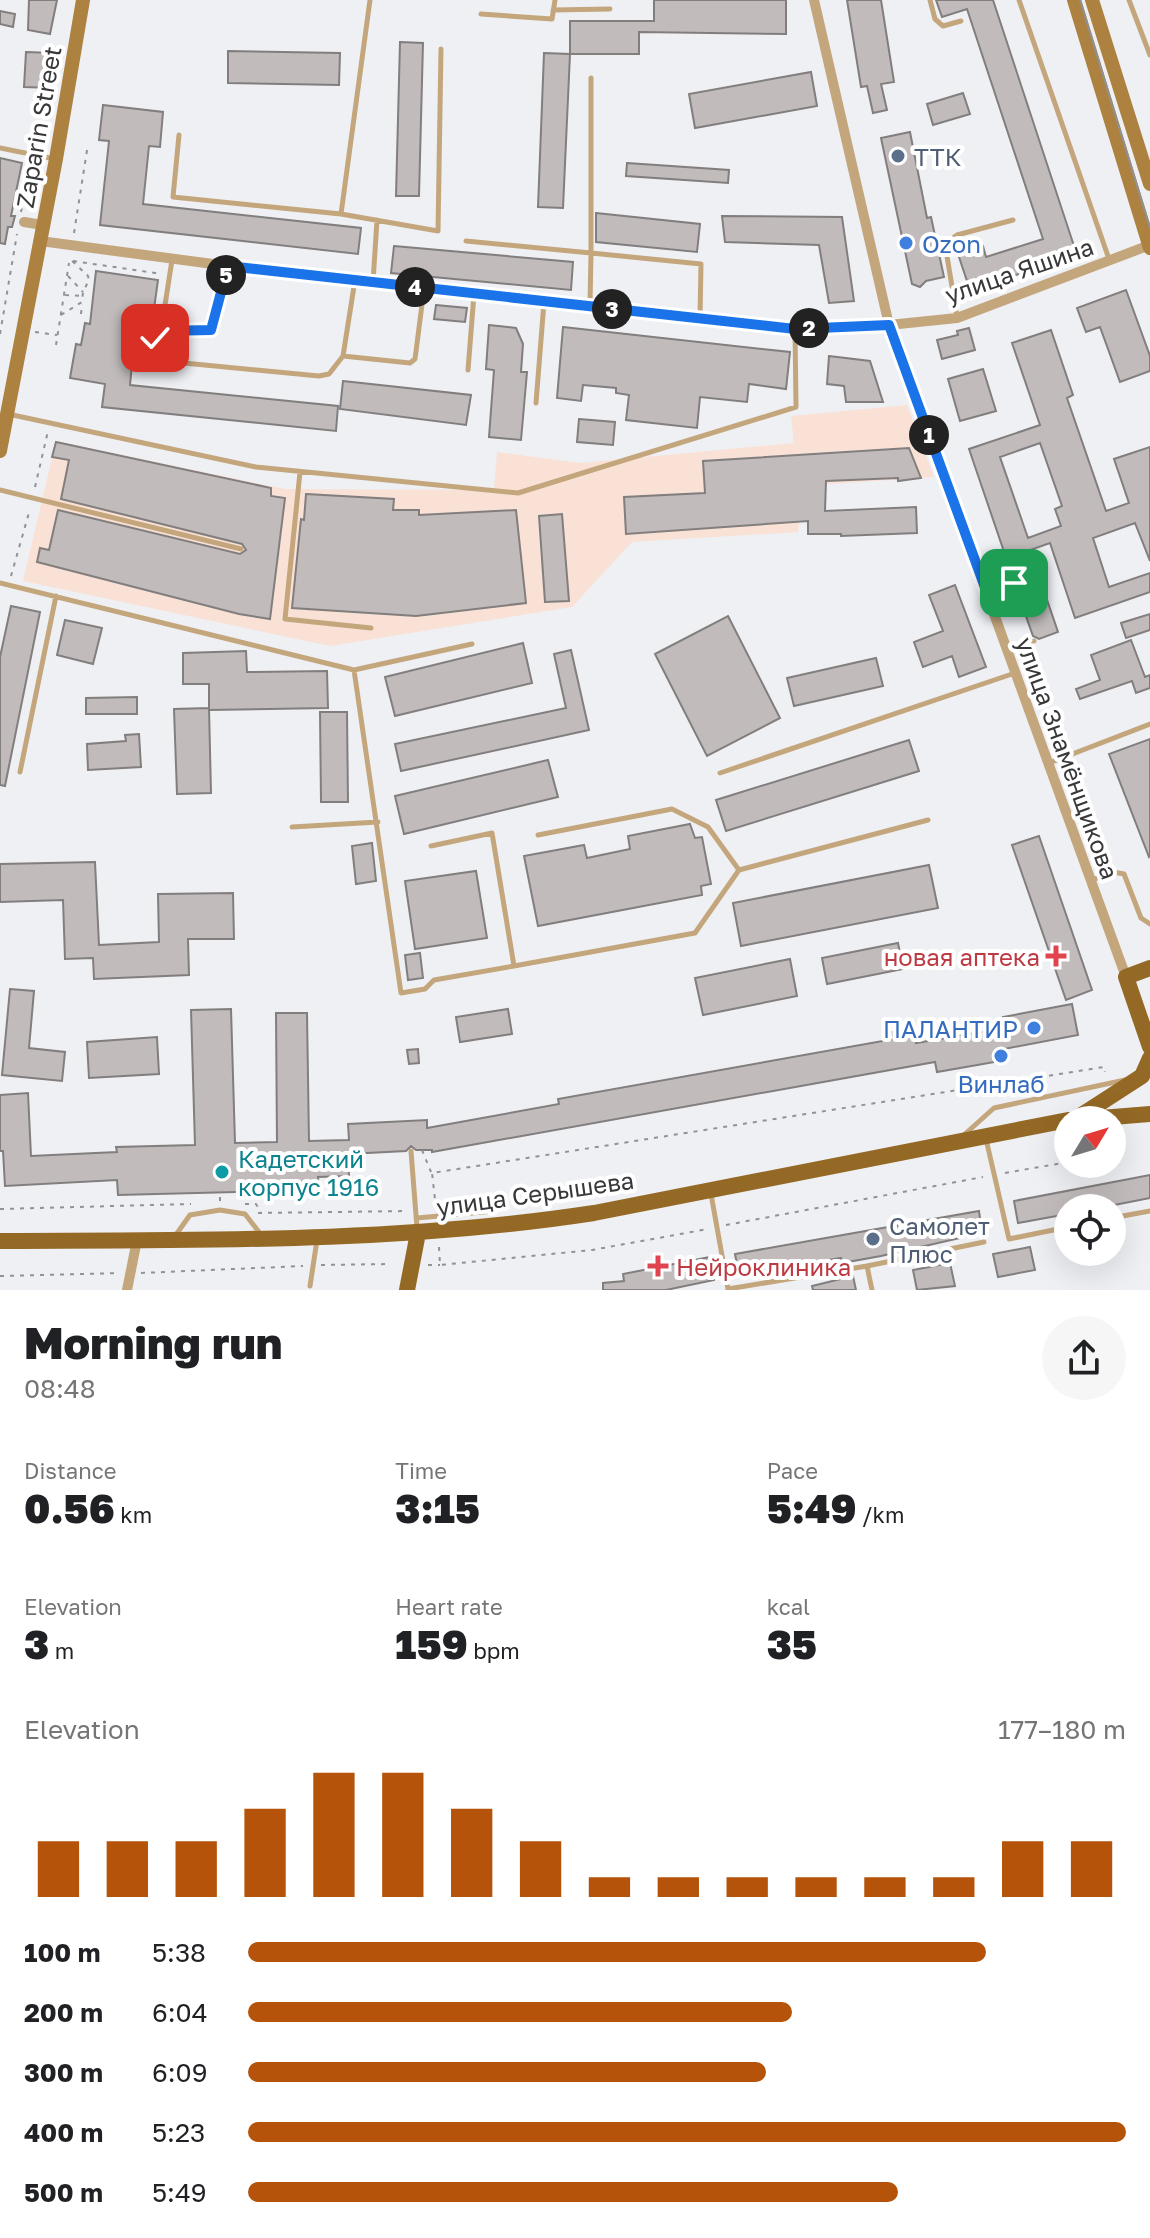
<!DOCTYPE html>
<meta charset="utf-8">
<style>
:root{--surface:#fff;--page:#f6f6f6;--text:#202124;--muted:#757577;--accent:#b45309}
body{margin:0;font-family:"Golos Text",sans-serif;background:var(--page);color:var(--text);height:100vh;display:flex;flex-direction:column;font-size:30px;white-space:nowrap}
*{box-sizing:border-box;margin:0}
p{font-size:26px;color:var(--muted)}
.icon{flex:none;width:44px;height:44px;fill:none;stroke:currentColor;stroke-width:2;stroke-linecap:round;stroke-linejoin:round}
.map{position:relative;height:1290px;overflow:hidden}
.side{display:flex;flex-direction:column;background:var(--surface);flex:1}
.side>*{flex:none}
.needle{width:52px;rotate:52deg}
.fabs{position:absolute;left:1054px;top:1106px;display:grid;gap:16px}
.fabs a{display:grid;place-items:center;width:72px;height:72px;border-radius:50%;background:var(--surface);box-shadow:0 8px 32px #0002;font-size:40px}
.pin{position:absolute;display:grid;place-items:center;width:68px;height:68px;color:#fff;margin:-34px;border-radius:16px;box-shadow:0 4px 12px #0006}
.km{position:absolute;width:40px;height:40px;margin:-20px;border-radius:50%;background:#222;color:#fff;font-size:22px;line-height:40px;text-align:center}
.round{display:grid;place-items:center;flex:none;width:84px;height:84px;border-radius:42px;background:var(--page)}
.overview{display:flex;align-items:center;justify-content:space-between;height:136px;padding:0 24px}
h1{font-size:44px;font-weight:800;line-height:60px}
.metrics{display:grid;grid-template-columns:repeat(3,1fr);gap:12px;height:136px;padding:8px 24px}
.metrics div{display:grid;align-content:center}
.metrics b{font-size:40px;font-weight:800}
.metrics small{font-size:22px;font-weight:400}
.metrics p{font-size:22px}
.chart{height:224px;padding:16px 24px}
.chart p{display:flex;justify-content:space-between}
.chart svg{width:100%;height:144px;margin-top:8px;stroke:var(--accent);stroke-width:6}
ul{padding:0 24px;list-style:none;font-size:26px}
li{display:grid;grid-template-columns:128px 96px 1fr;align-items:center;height:60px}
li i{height:20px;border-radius:10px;background:var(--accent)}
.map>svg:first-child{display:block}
</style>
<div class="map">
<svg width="1150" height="1290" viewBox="0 0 1150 1290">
<rect width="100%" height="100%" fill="#eff0f4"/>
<path fill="#f9e1d6" d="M907,405L934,477L803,486L798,532L632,542L572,607L330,646L23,581L56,441L285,489L494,490L497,452L581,463L794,443L791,416Z"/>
<path fill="#c1bcbb" stroke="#827e7e" stroke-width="2" fill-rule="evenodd" d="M29,0H57L50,34L28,30Z
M654,0H786V34L639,32V54H570V21H654Z
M847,0H881L894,82L881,84L887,110L873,113L867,86L861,87Z
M936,0H993L1077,255L970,290L958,254L983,246L986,257L1043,239L967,9L942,17Z
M0,11L15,14L13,27L0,24Z
M400,42L423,43L419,196H396Z
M228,51L340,53L339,85L228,83Z
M26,52L53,53L51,88L24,87Z
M544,53L570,54L563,208L538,207Z
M811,72L817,106L695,128L689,94Z
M963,93L970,114L933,125L927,104Z
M103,105L163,112L160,147L149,146L143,204L361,228L358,254L100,225L109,141L99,140Z
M910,132L927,218L931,217L944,277L926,281L920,287L912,284L881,138Z
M0,158L22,163L11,216H15L12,227H8L5,244L0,243Z
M627,163L729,170L728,183L626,176Z
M596,213L700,224L697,252L596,242Z
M722,216L842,217L854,301L829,303L819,245L725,242Z
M394,246L573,262L571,290L391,273Z
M96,271L158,280L153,316L137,314L130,385L338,406L336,431L102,407L105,384L70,378L76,344L81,345L85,323L90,324Z
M1126,290L1150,356V371L1120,382L1100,327L1086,332L1077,308Z
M436,305L467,308L465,322L434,319Z
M489,325L516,328L523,344L521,372H527L521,440L489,437L494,370L486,369Z
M563,327L790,352L786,389L749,384L747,402L700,397L697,428L626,420L629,395L616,393V388L583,385L581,401L557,398Z
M969,328L975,350L942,359L937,340L958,335L957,331Z
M1051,330L1073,395L1067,398L1106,511L1129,503L1114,459L1150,447V561L1135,523L1093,538L1109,587L1150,573V592L1075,618L1050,543L1030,550L1058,632L1039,639L1033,636L1016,588L1019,582L1013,578L969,449L1040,425L1012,343ZM1040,443L1062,506L1055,509L1061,526L1028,538L1000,457Z
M829,356L870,361L883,402H846L844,386L827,384Z
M983,369L996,411L960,421L948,379Z
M343,381L471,395L466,425L340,409Z
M579,419L615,422L613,445L577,442Z
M56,442L271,488V496L285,498L270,619L239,614L37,562L40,548L49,550L58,510L240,554L246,550L242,544L61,499L69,460L52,457Z
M909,448L921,478L898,481V478L826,481L825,511L916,507L917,533L841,536V534H808V521L626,534L624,497L705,493L703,461Z
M306,494L394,499L393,510H419V515L516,510L526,603L416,616L292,608L301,519L304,520Z
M562,514L569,601L545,602L539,516Z
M955,585L986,667L959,677L952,656L923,667L914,642L943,631L929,595Z
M11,606L40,612L5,786L0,785V657Z
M1150,614V630L1126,638L1121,623Z
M728,616L780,718L707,756L655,654Z
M65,620L102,628L93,664L57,655Z
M1131,640L1145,677L1150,675V688L1136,693L1132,681L1080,699L1076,689L1100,680L1091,655Z
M523,643L532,683L395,716L385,677Z
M571,650L589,730L401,771L395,744L566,708L554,654Z
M246,651L247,672L327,671L328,708L209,710V684H183V653Z
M876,658L883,686L794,706L787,678Z
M137,697V714H86V698Z
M209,708L211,793L177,794L174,709Z
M320,712H347L348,802H321Z
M139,734L141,767L88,770L87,744L126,741L125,735Z
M1150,739V856L1149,857L1109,754Z
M909,740L919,771L726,831L716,800Z
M548,760L558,797L404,834L395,796Z
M690,824L695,838L702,837L711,884L701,886L702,895L538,926L524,856L584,845L587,858L630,849L628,836Z
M1039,836L1092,990L1066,1000L1012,845Z
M372,843L376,881L356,884L352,846Z
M95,862L99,945L159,942L158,894L233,893L234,939H188L189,975L94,979L93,958L65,959L63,900L0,902V864Z
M929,865L938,908L741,946L733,903Z
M476,871L487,938L415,949L405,881Z
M898,943L903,969L827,984L822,958Z
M420,953L423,978L408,980L405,955Z
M790,959L797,996L703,1015L695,978Z
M10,989L34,991L29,1048L65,1052L62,1081L2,1075Z
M1072,1004L1078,1035L1004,1049L1006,1060L937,1072L935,1062L432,1152V1150H416L411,1146L406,1151L348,1154L349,1176L318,1177L319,1190L118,1195L117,1180L5,1186L3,1151H0V1095L28,1093L31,1156L117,1152L116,1147L195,1145L191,1010L231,1009L235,1143L277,1142L276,1013H307L309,1141L349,1140L348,1124L427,1120V1128L559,1104L558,1099L894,1039L892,1032L913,1028L916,1043L1005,1028L1003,1017Z
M508,1009L512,1034L460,1042L456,1017Z
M157,1037L159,1074L89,1078L87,1042Z
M418,1049L419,1063L409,1064L407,1050Z
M1150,1175V1198L1099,1208H1068V1214L1018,1223L1014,1201Z
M979,1211L982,1233L881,1256L842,1263L841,1258L739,1275L735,1254Z
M1030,1247L1035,1270L998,1277L993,1254Z
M710,1257L714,1280L666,1290H603V1283L624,1281L623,1274Z
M950,1263L955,1286L917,1290L913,1270Z
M853,1276L856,1290H813L812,1286Z"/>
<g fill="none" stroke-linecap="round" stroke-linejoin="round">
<path stroke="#919295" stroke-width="2" stroke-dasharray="4 6" stroke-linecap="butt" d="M21,212L30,163
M74,233L88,144
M73,261L162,274
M68,276L83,292
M65,295L82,296
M81,314L82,304
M61,315L82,302L83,292L89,280L88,276L70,259
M35,332L57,335
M0,334L17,234
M56,345L69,263
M35,487L48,431
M11,576L30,509
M422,1150L431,1172
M1112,1153L1123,1151L1121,1139
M1005,1173L1068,1162
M220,1201V1192
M245,1204H256L261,1213
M436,1208L432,1173L1104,1067L1105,1072
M0,1209L191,1204
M258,1213L408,1211
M726,1225L983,1177
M439,1247L440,1265L592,1250L708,1229
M321,1265L391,1264
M428,1265H440
M141,1273L303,1266
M0,1276L119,1273"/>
<path stroke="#c4a67d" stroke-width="5" d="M930,0L935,19L943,26L961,21
M1019,0L1109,259
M1129,0L1150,55
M553,10L610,9
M481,14L552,19L555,0
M591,78V253L701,264L700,317
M179,135L173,197L341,214L438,231L441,49
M0,148L55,159
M341,214L370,0
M466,241L591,253L590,305
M228,266L213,327L207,332L161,331L155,338L153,360L319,376L329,374L343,356L410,363L415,359L424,289
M373,282L377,220
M165,305L172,260
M957,317L945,244L957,235L1013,220
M343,356L355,280
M468,370L474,294
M536,403L544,302
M8,414L256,467L518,493L796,407L795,329
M300,472L285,619L371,628
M0,490L241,549
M0,583L354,670L401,993L425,989L434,980L514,966L492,833L431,846
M988,593L1014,583
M1009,650L1034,641
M354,670L472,644
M1049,763L1150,724
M20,772L56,596
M720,773L1015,673
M292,827L378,822
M538,835L672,809L708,827L739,870
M1092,880L1113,872L1124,874L1141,918L1150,924
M514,966L695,933L739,870L928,820
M965,1134L994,1108L1125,1080
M986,1139L1009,1239L1068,1227
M411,1151L417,1228
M711,1194L728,1289L867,1266L984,1242
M417,1218L494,1211
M1112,1218L1150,1211
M175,1236L190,1215L220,1210L245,1214L262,1236
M867,1266L872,1290
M310,1286L317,1240"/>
<path stroke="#c4a67d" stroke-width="10" d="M814,0L889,325L1126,977
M24,222L43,225
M40,241L228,266L795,329L889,325L957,318L1150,245
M127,1290L137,1240"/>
<path stroke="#ad8140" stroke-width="14" d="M1074,0L1150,248
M1092,0L1150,184
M0,451L56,159L83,0"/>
<path stroke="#946925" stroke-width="16" d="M1150,968L1126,977L1150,1047
M1074,1120L1142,1076L1150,1058
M1076,1120L1150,1114
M0,1241C198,1240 398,1243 594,1213L1068,1120
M407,1290L418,1233"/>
<path stroke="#909194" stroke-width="2" d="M1080,0L1150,228"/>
</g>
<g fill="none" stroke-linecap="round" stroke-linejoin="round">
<defs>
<path id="route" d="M155,338L161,331L211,330L228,266L795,329L889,325L987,593L1014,583"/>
</defs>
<use href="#route" stroke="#fff" stroke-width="16"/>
<use href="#route" stroke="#1a73e8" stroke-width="10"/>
</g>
<g fill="#5c6f8a" stroke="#fff" stroke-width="3">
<circle cx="898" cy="156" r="8"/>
<circle cx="873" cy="1239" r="8"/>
</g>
<g fill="#3f7fe0" stroke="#fff" stroke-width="3">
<circle cx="906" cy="243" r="8"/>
<circle cx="1034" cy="1028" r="8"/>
<circle cx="1001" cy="1056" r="8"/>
</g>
<g fill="#e0444e" stroke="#fff" stroke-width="3">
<path d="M1052 944h8v8h8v8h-8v8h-8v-8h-8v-8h8z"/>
<path d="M654 1254h8v8h8v8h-8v8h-8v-8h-8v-8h8z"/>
</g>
<circle fill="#0f9aa8" stroke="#fff" stroke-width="3" cx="222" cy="1172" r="8"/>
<g text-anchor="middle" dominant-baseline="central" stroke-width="8" stroke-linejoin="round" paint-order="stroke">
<g font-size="24" fill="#38383a" stroke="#fff">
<text transform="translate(38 127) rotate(-80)">Zaparin Street</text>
<text transform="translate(1019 270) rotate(-19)">улица Яшина</text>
<text transform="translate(1068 758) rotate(70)">улица Знамёнщикова</text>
<text transform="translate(535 1193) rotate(-8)">улица Серышева</text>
</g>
<g font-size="24" fill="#4e5e75" stroke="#fff" text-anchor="start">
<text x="914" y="156">ТТК</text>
<text x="889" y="1225">Самолет<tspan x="889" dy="28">Плюс</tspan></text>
</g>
<g font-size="24" fill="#366cbe" stroke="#fff" text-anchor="start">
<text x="922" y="243">Ozon</text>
<text x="1018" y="1028" text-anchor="end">ПАЛАНТИР</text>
<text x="1001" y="1083" text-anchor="middle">Винлаб</text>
</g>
<g font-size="24" fill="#be3a42" stroke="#fff" text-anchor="end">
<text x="1040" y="956">новая аптека</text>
<text x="676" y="1266" text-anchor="start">Нейроклиника</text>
</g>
<g font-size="24" fill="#0d838f" stroke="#fff" text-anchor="start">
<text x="238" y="1158">Кадетский<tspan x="238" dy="28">корпус 1916</tspan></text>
</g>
</g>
</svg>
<div class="fabs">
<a><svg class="needle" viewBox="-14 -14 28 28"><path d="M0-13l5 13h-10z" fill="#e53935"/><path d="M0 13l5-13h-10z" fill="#757577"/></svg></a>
<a><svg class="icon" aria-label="locate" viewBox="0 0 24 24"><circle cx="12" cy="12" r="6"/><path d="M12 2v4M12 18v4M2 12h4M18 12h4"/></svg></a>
</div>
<div class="pin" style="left:1014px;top:583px;background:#1e9e55"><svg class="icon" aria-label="arrive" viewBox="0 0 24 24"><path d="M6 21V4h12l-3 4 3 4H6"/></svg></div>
<div class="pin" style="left:155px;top:338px;background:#d93025"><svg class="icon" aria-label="check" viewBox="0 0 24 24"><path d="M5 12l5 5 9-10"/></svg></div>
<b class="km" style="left:929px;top:435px">1</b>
<b class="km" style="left:809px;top:328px">2</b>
<b class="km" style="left:612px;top:309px">3</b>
<b class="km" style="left:415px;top:287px">4</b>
<b class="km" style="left:226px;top:275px">5</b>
</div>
<section class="side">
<div class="overview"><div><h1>Morning run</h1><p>08:48</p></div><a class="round"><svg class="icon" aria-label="share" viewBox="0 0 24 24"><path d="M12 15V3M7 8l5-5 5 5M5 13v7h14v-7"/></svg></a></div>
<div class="metrics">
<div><p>Distance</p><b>0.56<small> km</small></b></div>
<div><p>Time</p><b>3:15</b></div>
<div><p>Pace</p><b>5:49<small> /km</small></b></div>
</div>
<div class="metrics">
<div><p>Elevation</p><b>3<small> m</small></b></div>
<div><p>Heart rate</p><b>159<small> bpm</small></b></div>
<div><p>kcal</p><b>35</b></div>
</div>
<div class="chart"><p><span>Elevation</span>177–180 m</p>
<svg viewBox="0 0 160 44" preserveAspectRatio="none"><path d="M5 44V27M15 44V27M25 44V27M35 44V17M45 44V6M55 44V6M65 44V17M75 44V27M85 44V38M95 44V38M105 44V38M115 44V38M125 44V38M135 44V38M145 44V27M155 44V27"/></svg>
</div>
<ul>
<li><b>100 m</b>5:38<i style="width:84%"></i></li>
<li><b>200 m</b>6:04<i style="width:62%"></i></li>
<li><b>300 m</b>6:09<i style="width:59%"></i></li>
<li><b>400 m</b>5:23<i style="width:100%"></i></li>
<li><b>500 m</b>5:49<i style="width:74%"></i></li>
</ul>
</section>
